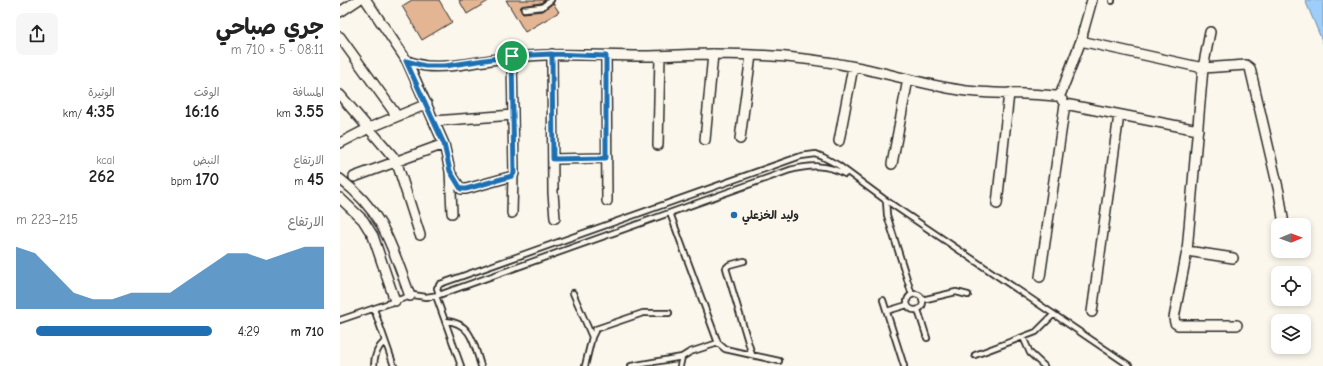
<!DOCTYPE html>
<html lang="ar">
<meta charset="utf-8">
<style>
:root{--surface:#fff;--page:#f6f6f6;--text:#222;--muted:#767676;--accent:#1f6fb2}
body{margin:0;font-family:"Comic Neue","Playpen Sans Arabic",sans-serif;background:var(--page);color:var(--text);direction:rtl;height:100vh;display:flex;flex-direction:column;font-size:15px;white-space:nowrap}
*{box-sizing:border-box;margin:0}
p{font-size:13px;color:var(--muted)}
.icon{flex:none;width:22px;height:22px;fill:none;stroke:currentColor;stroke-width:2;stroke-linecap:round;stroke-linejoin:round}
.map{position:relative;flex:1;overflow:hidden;direction:ltr}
.sheet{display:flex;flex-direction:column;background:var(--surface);width:340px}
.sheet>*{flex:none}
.needle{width:26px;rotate:89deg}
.fabs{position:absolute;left:931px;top:218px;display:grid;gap:8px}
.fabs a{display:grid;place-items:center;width:40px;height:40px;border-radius:8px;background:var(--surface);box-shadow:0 2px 6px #0003;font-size:20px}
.pin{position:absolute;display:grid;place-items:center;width:34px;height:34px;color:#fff;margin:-17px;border:2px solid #fff;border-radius:50%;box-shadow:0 1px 4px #0007}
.round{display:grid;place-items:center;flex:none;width:42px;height:42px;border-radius:8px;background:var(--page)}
.summary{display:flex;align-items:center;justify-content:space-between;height:68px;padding:0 16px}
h1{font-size:22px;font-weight:700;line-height:30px}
.metrics{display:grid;grid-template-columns:repeat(3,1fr);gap:6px;height:68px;padding:4px 16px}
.metrics div{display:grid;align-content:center}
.metrics b{font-size:17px;font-weight:700}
.metrics small{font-size:11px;font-weight:400}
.metrics p{font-size:11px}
.chart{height:112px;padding:8px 16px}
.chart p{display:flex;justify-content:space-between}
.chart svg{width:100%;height:72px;margin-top:4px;fill:var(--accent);opacity:.7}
ul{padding:0 16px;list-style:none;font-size:13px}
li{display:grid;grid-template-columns:64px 48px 1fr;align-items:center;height:30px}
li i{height:10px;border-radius:5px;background:var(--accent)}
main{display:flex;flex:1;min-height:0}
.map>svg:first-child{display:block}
</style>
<main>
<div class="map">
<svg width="983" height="366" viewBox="0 0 983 366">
<rect width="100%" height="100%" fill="#fbf7ec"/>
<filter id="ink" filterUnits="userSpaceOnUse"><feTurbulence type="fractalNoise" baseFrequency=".025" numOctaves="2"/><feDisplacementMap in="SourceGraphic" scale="8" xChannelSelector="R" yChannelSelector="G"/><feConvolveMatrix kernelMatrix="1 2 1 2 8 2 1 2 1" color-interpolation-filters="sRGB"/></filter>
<g filter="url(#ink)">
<path fill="#9dcdf9" stroke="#6f8ca7" d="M965,0H983V43Z"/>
<path fill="#e3b593" stroke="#2b2b2b" d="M72,0H99L112,22L82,40L62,6Z
M119,0H150L127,14Z
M166,0H205L201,3L182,6L180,9L183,13L203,11L213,3L219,12L185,32Z"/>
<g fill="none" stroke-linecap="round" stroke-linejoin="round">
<defs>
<path id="lane" d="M772,1V0
M184,9L202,7L211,0
M546,201L547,215L572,295
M330,213L378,343L385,349L439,361
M404,261L389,265L386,268L412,355
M233,293L252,337
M567 302a8 8 0 1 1 16 0a8 8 0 1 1-16 0Z
M99,295L97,288L100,284L461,156L476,154L483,157L498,165L544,199L790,366
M96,296L121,366
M543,300L564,366
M582,300L616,292L628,295
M34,309L54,366
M578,310L587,338
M547,311L567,305
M0,320L73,295L86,297L99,295L450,170C470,165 486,164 505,174
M105,321C132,322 134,345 141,366
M683,337L690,353L704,366
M635,355L696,332L713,315
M34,366C34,356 37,348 45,341
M245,366L252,337L256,329L303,313H329
M291,366L342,357L350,352L378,343
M340,366L342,357"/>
<path id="street" d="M26,0L67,61L104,144L110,171L112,213
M752,0L743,32L742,38L745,42L863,68L906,65L910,68L939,192L944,225
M0,12L18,0
M870,32L863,68L847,251L834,318L835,323L838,325H897
M0,37L57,116
M212,54L213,193L215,218
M266,56L267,201
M67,61C73,63 79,65 86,66C116,69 155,57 187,56C225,53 263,56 302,56C326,56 350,54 374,54C423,54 472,58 521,68C554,75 586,85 620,90C651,95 683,92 715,96H718L721,93L742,38
M0,95L56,160L80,235
M722,100L725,104L858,130
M94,121L173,115
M400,139L411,55
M365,140L373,54
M499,141L513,67
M0,143L29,128L87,104
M318,145L320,56
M213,159L267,158
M552,164L568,79
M111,174L121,189H126L173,176L174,173L172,56
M14,177L104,144
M0,179C44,212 52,247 70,296
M0,198L23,220L33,236L55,301
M657,204L669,93
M172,213L173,176
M847,251L893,258
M700,277L725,104
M752,312L779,115"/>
</defs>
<use href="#lane" stroke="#2b2b2b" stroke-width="8"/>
<use href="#street" stroke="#2b2b2b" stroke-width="12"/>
<use href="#lane" stroke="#fbf7ec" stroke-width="4.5"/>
<use href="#street" stroke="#fbf7ec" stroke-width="9"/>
</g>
</g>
<g fill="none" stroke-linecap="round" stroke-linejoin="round" filter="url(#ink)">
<defs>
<path id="route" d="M172,56L174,173L172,176L126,189H121L110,171L104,144L66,61L85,66H105L172,56L212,54L213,159L266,158V56L212,54L172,56"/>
</defs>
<use href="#route" stroke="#fff" stroke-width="8"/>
<use href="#route" stroke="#1f6fb2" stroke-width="5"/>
</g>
<circle fill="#1f6fb2" stroke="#fbf7ec" stroke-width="1.5" cx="394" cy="215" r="4"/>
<g text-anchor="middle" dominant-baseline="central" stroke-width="3" stroke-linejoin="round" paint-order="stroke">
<g font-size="11" font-weight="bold" fill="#2b2b2b" stroke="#fbf7ec" text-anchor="start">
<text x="402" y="215">وليد الخزعلي</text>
</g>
</g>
</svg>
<div class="fabs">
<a><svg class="needle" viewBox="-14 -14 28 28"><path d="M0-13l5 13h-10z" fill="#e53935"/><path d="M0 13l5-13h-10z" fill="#767676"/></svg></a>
<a><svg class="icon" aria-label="locate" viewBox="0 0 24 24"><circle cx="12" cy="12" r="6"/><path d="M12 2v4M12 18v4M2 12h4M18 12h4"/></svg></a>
<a><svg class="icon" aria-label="layers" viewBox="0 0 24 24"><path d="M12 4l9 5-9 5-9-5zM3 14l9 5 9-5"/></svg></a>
</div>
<div class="pin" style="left:172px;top:56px;background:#1e9e55"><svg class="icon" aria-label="arrive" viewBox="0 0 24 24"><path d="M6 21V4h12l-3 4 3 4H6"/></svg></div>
</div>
<section class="sheet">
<div class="summary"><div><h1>جري صباحي</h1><p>08:11 · 5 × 710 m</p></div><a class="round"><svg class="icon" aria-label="share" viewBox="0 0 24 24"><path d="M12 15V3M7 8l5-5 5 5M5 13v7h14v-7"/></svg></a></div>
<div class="metrics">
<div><p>المسافة</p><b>3.55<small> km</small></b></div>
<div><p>الوقت</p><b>16:16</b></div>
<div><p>الوتيرة</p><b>4:35<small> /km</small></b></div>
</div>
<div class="metrics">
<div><p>الارتفاع</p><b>45<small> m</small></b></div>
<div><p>النبض</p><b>170<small> bpm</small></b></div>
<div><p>kcal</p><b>262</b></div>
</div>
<div class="chart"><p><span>الارتفاع</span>215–223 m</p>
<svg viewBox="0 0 160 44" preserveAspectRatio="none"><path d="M0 44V6L10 10L20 22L30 34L40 38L50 38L60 34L70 34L80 34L90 26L100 18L110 10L120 10L130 14L140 10L150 6L160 6V44z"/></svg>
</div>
<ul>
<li><b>710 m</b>4:29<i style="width:90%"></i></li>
</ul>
</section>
</main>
